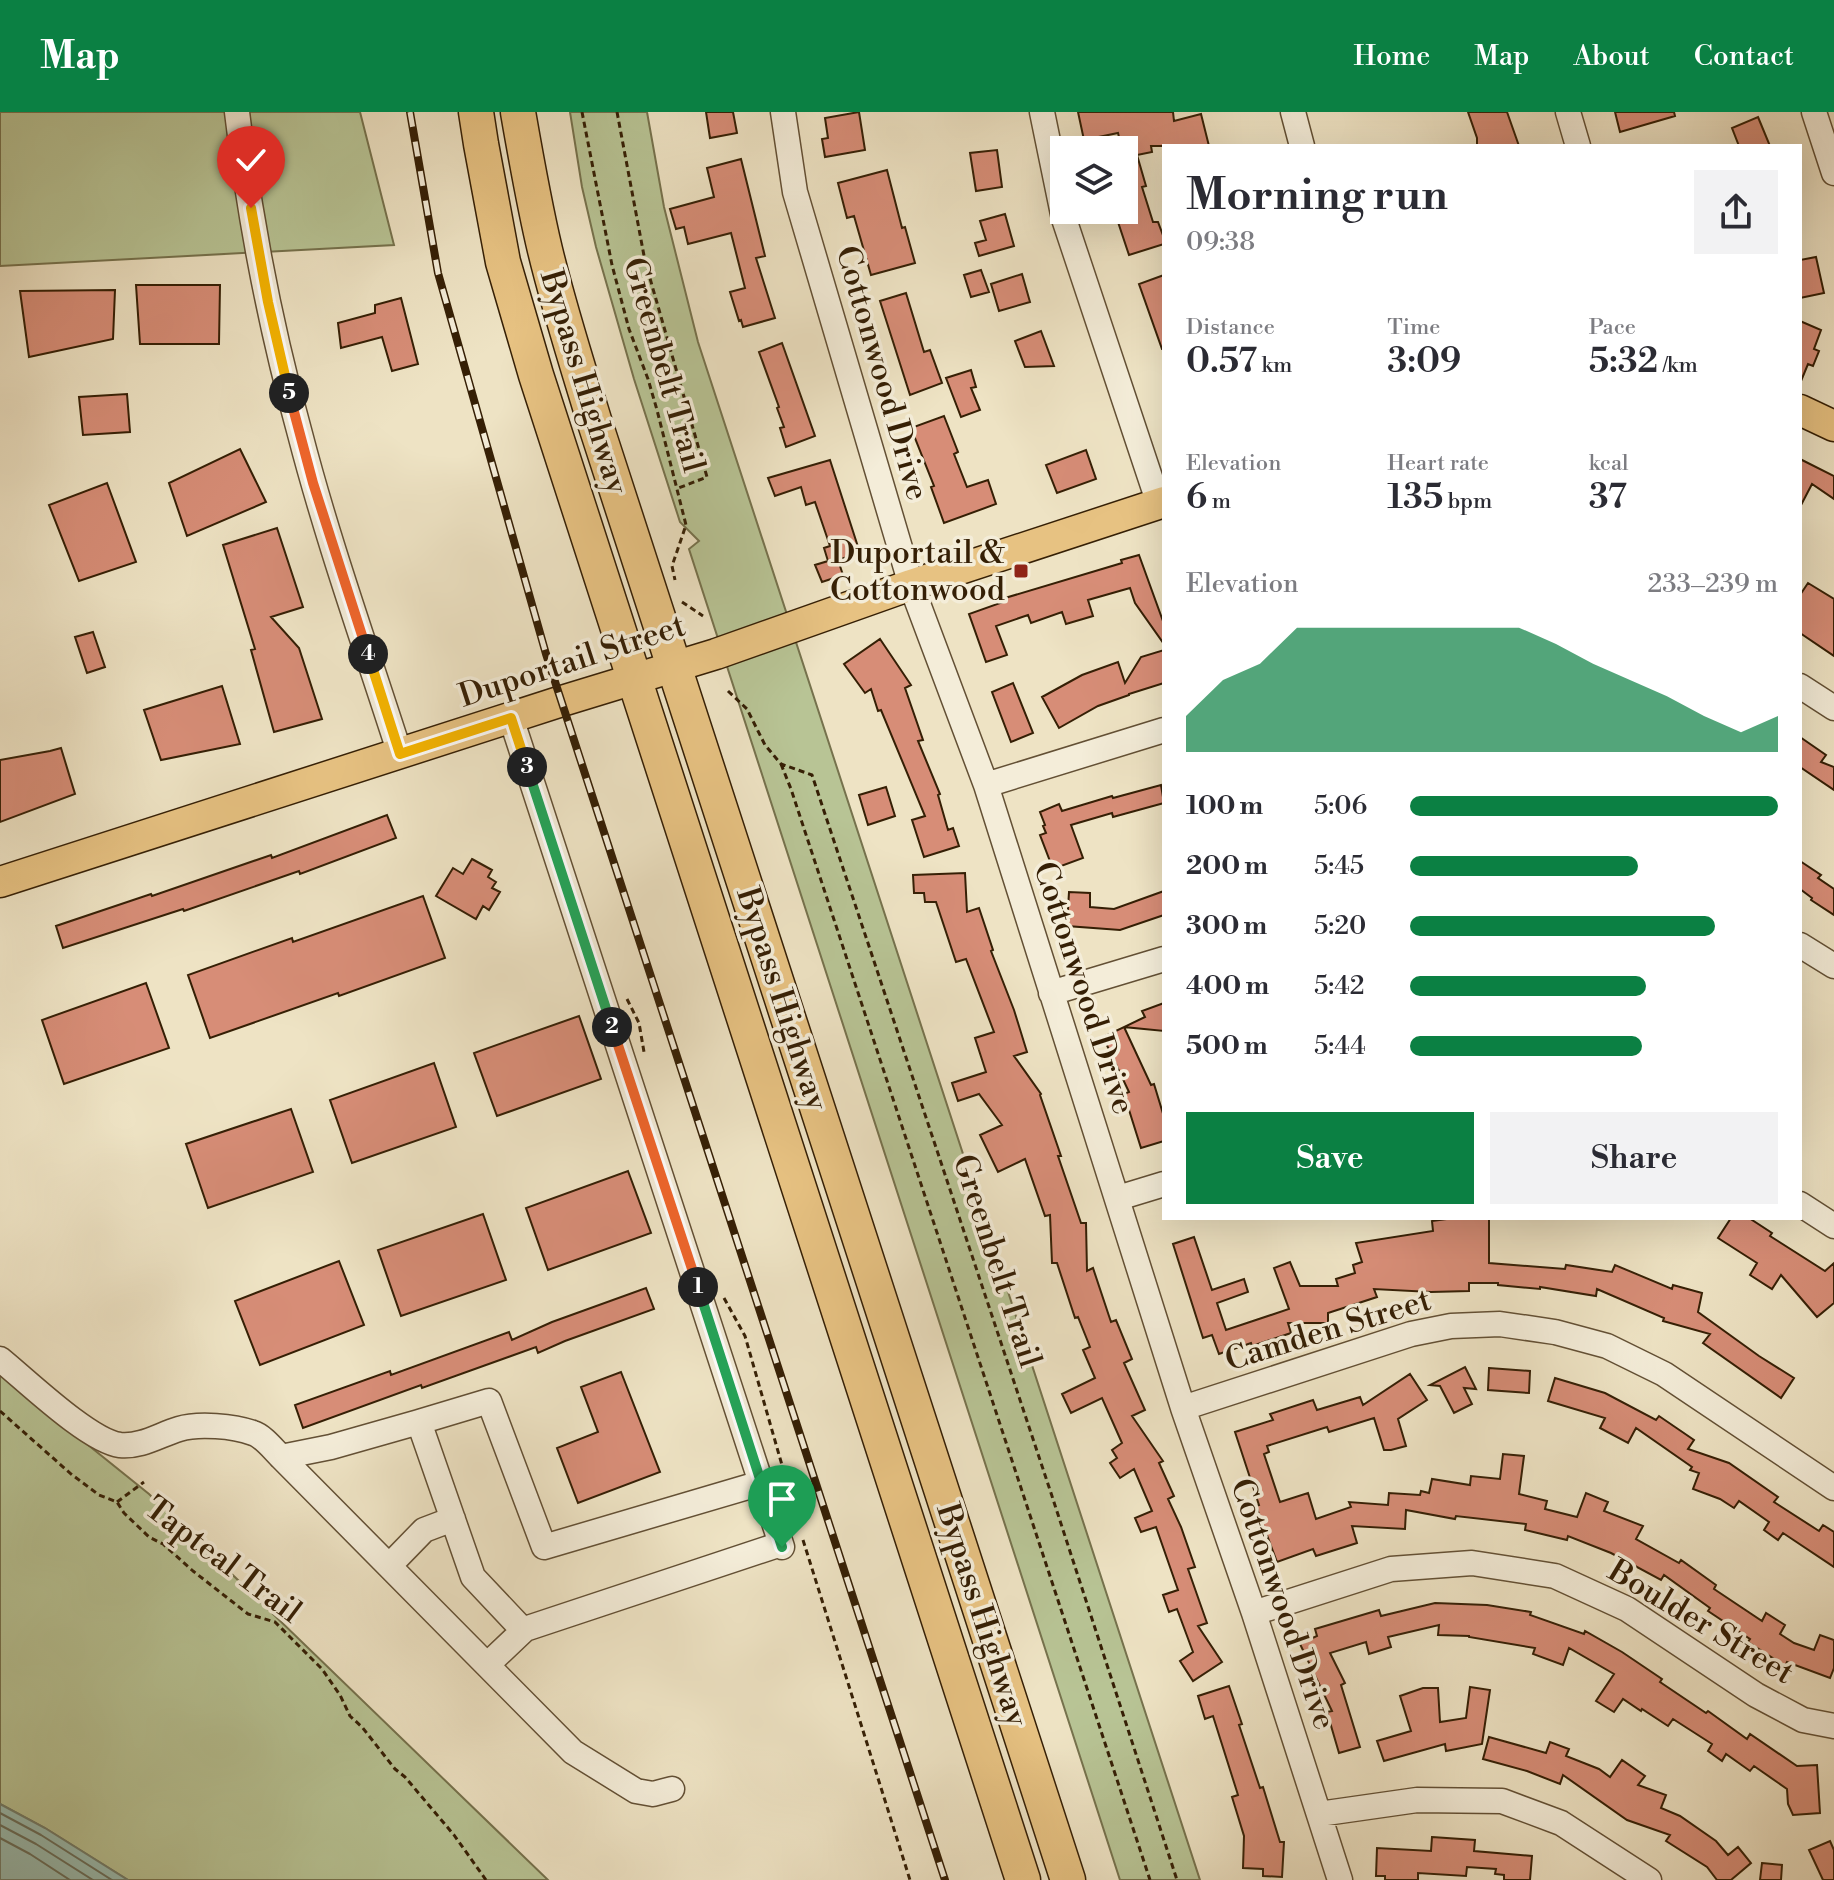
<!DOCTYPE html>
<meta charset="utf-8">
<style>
:root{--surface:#fff;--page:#f2f2f3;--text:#2b2b33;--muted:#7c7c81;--accent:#0b8043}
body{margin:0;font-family:"Libre Bodoni",serif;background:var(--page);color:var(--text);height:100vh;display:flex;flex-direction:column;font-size:30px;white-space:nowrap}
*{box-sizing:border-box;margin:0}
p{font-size:26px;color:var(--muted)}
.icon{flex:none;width:44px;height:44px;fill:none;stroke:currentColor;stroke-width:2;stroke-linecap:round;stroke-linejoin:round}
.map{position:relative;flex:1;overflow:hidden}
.side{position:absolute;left:1162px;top:32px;width:640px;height:1076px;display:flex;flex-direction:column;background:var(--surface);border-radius:0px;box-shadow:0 8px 32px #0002}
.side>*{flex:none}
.fabs{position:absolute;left:1050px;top:24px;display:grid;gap:16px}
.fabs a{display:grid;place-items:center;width:88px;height:88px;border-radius:0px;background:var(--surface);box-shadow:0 8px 32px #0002;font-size:40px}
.pin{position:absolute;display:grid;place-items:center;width:68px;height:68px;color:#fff;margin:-82px -34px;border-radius:50% 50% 50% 0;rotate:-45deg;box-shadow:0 0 8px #0007}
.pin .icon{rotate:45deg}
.km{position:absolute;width:40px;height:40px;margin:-20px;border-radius:50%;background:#222;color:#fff;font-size:22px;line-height:40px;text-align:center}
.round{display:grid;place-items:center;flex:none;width:84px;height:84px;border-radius:0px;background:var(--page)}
.headline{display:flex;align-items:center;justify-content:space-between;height:136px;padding:0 24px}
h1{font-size:44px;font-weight:600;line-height:60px}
.stats{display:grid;grid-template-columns:repeat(3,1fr);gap:12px;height:136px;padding:8px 24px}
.stats div{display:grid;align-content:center}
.stats b{font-size:34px;font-weight:600}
.stats small{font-size:22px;font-weight:400}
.stats p{font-size:22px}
.chart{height:224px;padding:16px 24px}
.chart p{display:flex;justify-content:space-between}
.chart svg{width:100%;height:144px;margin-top:8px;fill:var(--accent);opacity:.7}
.cta{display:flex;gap:16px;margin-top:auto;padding:16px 24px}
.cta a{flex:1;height:92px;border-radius:0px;background:var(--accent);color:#fff;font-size:32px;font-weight:600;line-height:92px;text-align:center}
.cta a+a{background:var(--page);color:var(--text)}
ul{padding:0 24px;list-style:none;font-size:26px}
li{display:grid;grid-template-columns:128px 96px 1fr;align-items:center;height:60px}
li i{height:20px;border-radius:10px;background:var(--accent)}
header{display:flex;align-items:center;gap:48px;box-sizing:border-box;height:112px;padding:0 40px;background:var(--accent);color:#fff}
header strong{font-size:38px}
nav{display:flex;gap:44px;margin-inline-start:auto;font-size:28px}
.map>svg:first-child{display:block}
</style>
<header>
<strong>Map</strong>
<nav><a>Home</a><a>Map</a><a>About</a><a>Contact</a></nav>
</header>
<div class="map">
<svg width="1834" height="1768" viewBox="0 0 1834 1768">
<rect width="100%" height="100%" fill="#eee3c4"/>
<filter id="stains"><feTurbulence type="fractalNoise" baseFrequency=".0025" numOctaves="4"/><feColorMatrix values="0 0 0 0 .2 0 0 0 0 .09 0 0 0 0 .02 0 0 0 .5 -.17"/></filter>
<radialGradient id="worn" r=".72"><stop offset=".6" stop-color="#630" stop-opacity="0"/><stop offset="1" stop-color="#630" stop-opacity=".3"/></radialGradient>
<path fill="#b8c495" stroke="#76724d" stroke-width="2" d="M0,0H360L394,133L0,154Z
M570,0H647L664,95L698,230L1200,1768H1120L689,437L699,429L680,410L634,267L596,135L582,75Z
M0,1260L11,1271L149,1382L548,1768H128L45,1716L0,1692Z"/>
<path fill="#99beb3" stroke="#717e6d" stroke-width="2" d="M0,1692L45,1716L128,1768H0Z"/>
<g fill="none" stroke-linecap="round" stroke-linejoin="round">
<path stroke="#676e5c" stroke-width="2" d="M0,1701L41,1723L112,1768
M0,1713L36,1732L93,1768
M0,1726L30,1742L70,1768"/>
</g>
<path fill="#d78d77" stroke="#351f05" stroke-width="2" d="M706,0H733L737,21L710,26Z
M859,0L865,38L825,45L822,27L828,26L825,6Z
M1078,0H1173L1174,9L1201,2L1209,34H1151L1152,40L1137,43L1146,74L1142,75L1153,110H1158L1164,126V132L1129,143L1114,98H1124V38H1122L1118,21L1084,28Z
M1468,0H1507L1519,34H1477V26Z
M1615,0H1674L1675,4L1620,20Z
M1758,5L1770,34H1739L1732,16Z
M997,38L1002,75L976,79L970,41Z
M741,47L765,144L756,146L775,206L743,215L741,208L739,209L730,180L745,176L731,121L688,132L684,115L676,117L670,97L714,85L707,56Z
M887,58L902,116L905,115L915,151L871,163L854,104L847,106L838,71Z
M1005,102L1014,134L979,144L975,131L986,128L980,109Z
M1816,145L1824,181L1800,186V148Z
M981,158L989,180L971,185L964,163Z
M1022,162L1030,190L999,199L991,172Z
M1164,163V237H1162L1139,172Z
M136,173H220L219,232H140Z
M115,178L113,227L29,245L20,179Z
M906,181L924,240L930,238L942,271L910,283L880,189Z
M401,186L418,252L392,259L382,225L341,236L338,211L375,201V193Z
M1800,209L1821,218L1814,237L1819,239L1813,254L1808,252L1801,269Z
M1041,219L1054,254L1025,255L1015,229Z
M782,231L815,324L786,335L780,316L784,315L777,296L779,295L759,240Z
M971,258L976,275L971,276L980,298L961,305L946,266Z
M127,282L130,320L83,323L79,285Z
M944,304L958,340L954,342L967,375L988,368L996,392L944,411L931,375L934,374L911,316Z
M240,337L266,390L187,424L169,371Z
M1086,338L1096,367L1057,381L1046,353Z
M1800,347L1834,364V387L1812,372L1800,395Z
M830,348L860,441L838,448L843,463L822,470L815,453L828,449L824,436L830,434L815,390L806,393L801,375L775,384L768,366Z
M107,371L136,450L79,469L49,393Z
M277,416L303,495L271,505L299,536L322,607L274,620L251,538L255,537L223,433Z
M1139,443L1164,512V532L1135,491L1130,476L1088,488L1093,504L1066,512L1062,500L1031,511L1028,503L996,514L1007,543L986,550L969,502L1006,489L1005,486L1122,451L1121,448Z
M1808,471L1834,487V544L1800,521V483Z
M93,520L105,555L87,561L75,525Z
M880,527L911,573L905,576L923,628L918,629L940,682L938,683L948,718L953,716L959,734L924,745L912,708L925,704L881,598L878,599L871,577L865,581L844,552Z
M1164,538V571L1129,582V583L1098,594L1059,616L1042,585L1082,563L1118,550L1125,571L1141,545Z
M1013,571L1033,621L1011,630L992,580Z
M222,574L240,632L161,648L144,598Z
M1800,625L1826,643L1821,650L1834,655V678L1800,655Z
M61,636L75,682L0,710V648L50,639Z
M1161,673L1164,691L1113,705L1112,701L1071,713L1083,746L1053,757L1040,723L1046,721L1043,714L1045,713L1040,700L1059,692L1062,699L1112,684L1113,686Z
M886,675L895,704L868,713L859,683Z
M387,703L396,726L300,762L299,759L184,799L183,797L63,836L56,814L151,782L152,784L271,743L272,746Z
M472,747L492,758L488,765L496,770L492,776L500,780L489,798L483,794L476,807L436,784L453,756L463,762Z
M1800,749L1821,763L1818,766L1834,777V803L1811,788L1812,786L1800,777Z
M965,761L967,800L979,796L993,838L991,839L1014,898L1027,940L1014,944L1041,982L1040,983L1061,1044H1058L1081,1111H1086L1087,1159L1093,1156L1111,1210L1116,1208L1132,1247L1124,1251L1145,1298L1132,1304L1163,1349L1159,1351L1174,1384L1168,1387L1181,1415L1195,1455L1188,1457L1207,1511L1198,1514L1222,1550L1193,1569L1180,1549L1193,1540L1177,1497L1169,1500L1163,1483L1178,1478L1156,1415L1141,1420L1135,1406L1152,1399L1134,1357L1120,1366L1110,1351L1117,1346L1112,1338L1122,1331L1102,1286L1071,1301L1062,1282L1095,1266L1083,1238L1090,1235L1078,1205L1075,1206L1057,1151H1052L1050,1103L1045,1104L1025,1047L998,1060L980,1023L1002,1013L979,982L958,989L952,971L986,960L975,926L994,920L966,847L956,850L936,790H925L924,781H914L913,763Z
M1164,779V803L1120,818L1067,814L1069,780L1090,781V795L1114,797Z
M423,784L445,846L339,884L338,881L210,926L188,863L292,826L293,830Z
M146,871L169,936L64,972L42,908Z
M1164,891V919L1124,915L1145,905L1142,899Z
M579,904L601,967L497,1004L474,941Z
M1124,915L1151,973L1154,972L1164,1005V1029L1141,1036L1124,982L1129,980L1103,925Z
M434,951L456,1015L352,1051L330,988Z
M291,997L313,1060L208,1096L186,1032Z
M628,1059L651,1121L548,1158L526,1096Z
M483,1102L506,1168L401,1204L378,1138Z
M1454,1106L1489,1107V1151L1565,1157L1566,1153L1612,1160L1615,1153L1672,1177L1673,1173L1702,1181L1698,1200L1759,1244L1794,1266L1781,1286L1703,1231L1710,1222L1663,1209L1664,1206L1597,1177L1596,1184L1540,1175V1177L1498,1173V1171H1469V1179L1431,1180L1374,1177L1377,1185L1328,1201V1211H1288L1291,1221L1252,1234L1251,1231L1219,1242L1212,1223L1203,1226L1173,1132L1194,1125L1212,1178L1244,1167L1248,1180L1217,1191L1226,1218L1289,1197L1274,1156L1290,1150L1300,1174H1338L1336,1167L1355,1161L1353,1153L1362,1150L1356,1131L1433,1119L1432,1109Z
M1731,1106H1749L1772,1121L1770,1124L1825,1159L1834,1151V1191L1817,1205L1781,1163L1772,1177L1750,1163L1757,1151L1718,1126Z
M339,1149L364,1213L260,1253L235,1189Z
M646,1176L654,1197L565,1229L538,1241L536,1235L422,1276L421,1273L303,1316L295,1293L390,1259L391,1263L509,1220L512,1228L552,1210Z
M1465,1255L1476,1277L1464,1276L1472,1292L1454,1301L1440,1274L1430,1273Z
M1489,1256L1530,1259L1529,1281L1488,1278Z
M621,1260L660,1360L578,1391L557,1336L598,1320L581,1275Z
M1410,1262L1427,1288L1398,1307L1406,1334L1391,1338H1384L1374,1306L1329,1320L1327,1315L1267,1334L1269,1340L1264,1342L1280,1390L1308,1381L1316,1407L1351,1395L1349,1390L1388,1393L1389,1381L1420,1383L1421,1379L1429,1381L1432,1367L1470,1373L1471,1364L1500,1367L1503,1342L1524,1344L1519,1382L1547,1389L1545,1397L1577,1405L1586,1381L1608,1390L1604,1399L1643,1414L1636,1427L1679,1451L1681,1448L1716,1473L1714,1477L1762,1509L1766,1501L1785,1513L1780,1522L1794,1531L1814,1538L1820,1523L1834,1528V1556L1830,1566L1787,1550L1785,1554L1748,1530L1750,1527L1708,1499L1710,1496L1664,1463L1661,1468L1611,1441L1568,1424L1567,1428L1525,1418L1526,1412L1456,1404L1455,1407L1406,1398L1405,1417L1352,1414L1357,1431L1316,1444L1313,1437L1277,1450L1256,1394L1259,1393L1235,1320L1273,1308L1270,1302L1313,1288L1317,1298L1360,1285L1363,1293Z
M1555,1266L1605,1281L1656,1308L1659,1304L1694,1328L1688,1337L1729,1351L1778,1385L1774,1390L1819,1419L1823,1413L1834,1420V1455L1783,1421L1778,1428L1764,1418L1769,1410L1739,1389L1734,1396L1720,1387L1693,1377L1699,1361L1690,1358L1692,1355L1636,1316L1628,1331L1600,1316L1605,1306L1548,1289Z
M1435,1491L1487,1493L1531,1500L1530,1503L1584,1522L1585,1519L1622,1540L1662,1567L1660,1570L1706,1601L1708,1599L1747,1627L1750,1622L1797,1654L1817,1653L1820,1701L1793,1703L1788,1692L1787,1677L1754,1654L1750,1659L1726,1642L1722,1649L1708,1639L1712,1632L1673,1607L1668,1614L1642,1597L1641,1599L1623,1587L1614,1600L1596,1589L1614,1562L1569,1536L1563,1553L1533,1542L1535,1536L1469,1525V1524L1438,1523L1439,1513L1388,1525L1391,1535L1369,1542L1366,1530L1330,1541L1345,1571L1341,1573L1360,1635L1339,1641L1327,1600L1332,1599L1300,1532L1317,1524L1315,1517L1379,1498L1381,1504Z
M1229,1574L1242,1612L1239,1613L1260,1676L1263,1675L1280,1730H1284L1282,1765L1263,1764V1757L1243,1756L1244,1724L1232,1685L1238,1683L1213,1604L1205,1607L1198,1584Z
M1470,1575L1490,1578L1482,1632L1446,1639L1445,1632L1384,1649L1377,1629L1411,1619L1400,1584L1423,1576H1438L1440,1610L1466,1606Z
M1489,1625L1546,1641L1550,1630L1569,1637L1566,1644L1599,1657L1610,1665L1622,1648L1645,1664L1638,1673L1666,1683L1661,1696L1680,1704L1716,1729L1728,1743L1738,1735L1751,1751L1731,1768H1717L1707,1755L1666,1729L1670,1723L1627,1708L1563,1663L1560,1672L1527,1659L1483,1647Z
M1432,1725L1475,1728L1474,1739L1532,1744L1530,1768H1504V1763L1495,1762L1496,1757L1467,1755L1466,1764L1418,1761V1768H1385V1764H1376L1377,1736L1431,1739Z
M1830,1729L1834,1738V1768H1823L1809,1738Z
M1762,1751L1782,1753L1781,1768H1760Z"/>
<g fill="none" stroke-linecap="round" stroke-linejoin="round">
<defs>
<path id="minor" d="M237,0C250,109 271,217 300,322C328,430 366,536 400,642
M783,0L795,80L911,473L986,673L1183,1296L1254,1501L1340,1768
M1042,0L1064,107L1159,392
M1293,0L1302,34
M1568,0L1578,34
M1814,0L1834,61
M1800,574L1834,596
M511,606L782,1435
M986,673L1164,618
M1800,833L1834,854
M1051,881L1164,847
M1118,1086L1164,1072
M1800,1092L1834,1114
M0,1247C26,1268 89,1329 120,1333C142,1335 159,1323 179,1317C198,1311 234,1314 253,1321C263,1324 273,1337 281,1345L573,1640L636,1679L653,1682L672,1677
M1183,1296L1411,1222L1451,1214L1500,1212L1555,1220L1607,1234L1664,1262L1834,1376
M419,1310L489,1289L544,1435L761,1371
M281,1345L331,1335L419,1310L473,1465L523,1518
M389,1454L424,1418L453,1407
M1254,1501L1391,1457L1472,1451L1555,1464L1627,1497L1756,1583L1803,1608L1834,1614
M487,1553L525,1517L781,1432
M1319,1702L1417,1688L1502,1689L1561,1711L1649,1768"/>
<path id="major" d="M1800,298L1834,314
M0,770L562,589L716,542L911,473L1164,390"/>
<path id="highway" d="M476,0L481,32L503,150L536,263L1023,1768
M518,0C526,46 534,92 545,138C559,196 577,252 594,308L1068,1768"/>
</defs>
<use href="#minor" stroke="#635035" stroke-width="27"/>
<use href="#major" stroke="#351f05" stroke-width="33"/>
<use href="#highway" stroke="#351f05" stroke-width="37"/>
<path stroke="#351f05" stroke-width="3" stroke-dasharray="6 4" stroke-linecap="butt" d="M582,0L612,153L629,217L648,267L657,298L686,413L672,454L675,468
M617,0L645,149L707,365L676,377
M682,490L703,504
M728,579L747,597L765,633L781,652L812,663L1051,1381L1177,1768
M781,652L791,677L1150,1768
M627,887L639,911L644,940
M724,1186L745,1224L798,1409
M0,1299L71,1362L99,1383L117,1390L124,1401L149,1425L163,1432L193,1459L248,1502L275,1510L322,1557L340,1583L350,1604L362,1615L395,1657L405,1665L454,1723L486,1768
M117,1390L144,1370
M803,1428L910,1768"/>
<use href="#minor" stroke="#f4edd9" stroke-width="24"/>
<use href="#major" stroke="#e7c282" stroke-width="30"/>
<use href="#highway" stroke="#e7c282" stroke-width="34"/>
<defs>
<path id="rail" d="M410,0L438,161L546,542L945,1768"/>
</defs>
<use href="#rail" stroke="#351f05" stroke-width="8"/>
<use href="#rail" stroke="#f4edd9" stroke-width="5" stroke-dasharray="15" stroke-linecap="butt"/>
</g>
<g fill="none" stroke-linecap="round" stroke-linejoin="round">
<defs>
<path id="split-1" d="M698,1175L782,1435"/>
<path id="split-2" d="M612,915L698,1175"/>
<path id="split-3" d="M527,655L612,915"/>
<path id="split-4" d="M368,542L400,642L511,606L527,655"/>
<path id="split-5" d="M289,281L313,371L368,542"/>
<path id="split-6" d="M251,96L268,190L289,281"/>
</defs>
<use href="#split-1" stroke="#fff" stroke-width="16"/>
<use href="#split-2" stroke="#fff" stroke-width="16"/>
<use href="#split-3" stroke="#fff" stroke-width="16"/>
<use href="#split-4" stroke="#fff" stroke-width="16"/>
<use href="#split-5" stroke="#fff" stroke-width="16"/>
<use href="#split-6" stroke="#fff" stroke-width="16"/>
<use href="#split-1" stroke="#22a559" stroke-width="10"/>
<use href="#split-2" stroke="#f0652b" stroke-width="10"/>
<use href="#split-3" stroke="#22a559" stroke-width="10"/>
<use href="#split-4" stroke="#f5b400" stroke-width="10"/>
<use href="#split-5" stroke="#f0652b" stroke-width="10"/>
<use href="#split-6" stroke="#f5b400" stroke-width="10"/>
</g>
<rect fill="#8f2418" stroke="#f4edd9" stroke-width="3" x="1013" y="451" width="16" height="16" rx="4"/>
<g text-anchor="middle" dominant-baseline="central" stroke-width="7" stroke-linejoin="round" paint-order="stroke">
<g font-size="32" fill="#351f05" stroke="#f4edd9">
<text transform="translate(664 253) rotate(74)">Greenbelt Trail</text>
<text transform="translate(882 261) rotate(74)">Cottonwood Drive</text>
<text transform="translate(584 270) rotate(73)">Bypass Highway</text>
<text transform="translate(572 549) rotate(-18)">Duportail Street</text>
<text transform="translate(1084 876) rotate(72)">Cottonwood Drive</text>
<text transform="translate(782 887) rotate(72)">Bypass Highway</text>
<text transform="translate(997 1149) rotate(72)">Greenbelt Trail</text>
<text transform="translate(1328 1218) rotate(-17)">Camden Street</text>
<text transform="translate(223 1448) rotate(37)">Tapteal Trail</text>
<text transform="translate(1283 1492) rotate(71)">Cottonwood Drive</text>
<text transform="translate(982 1503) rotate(72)">Bypass Highway</text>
<text transform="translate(1701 1510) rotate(31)">Boulder Street</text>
</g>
<g font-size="32" fill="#351f05" stroke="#f4edd9" text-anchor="end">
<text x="1005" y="441">Duportail &amp;<tspan x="1005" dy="37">Cottonwood</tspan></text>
</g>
</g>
<rect width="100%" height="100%" filter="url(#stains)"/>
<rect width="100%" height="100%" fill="url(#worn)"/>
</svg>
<div class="fabs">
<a><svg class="icon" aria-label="layers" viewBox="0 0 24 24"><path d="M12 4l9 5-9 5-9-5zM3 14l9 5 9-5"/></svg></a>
</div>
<div class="pin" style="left:782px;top:1435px;background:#1e9e55"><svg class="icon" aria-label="arrive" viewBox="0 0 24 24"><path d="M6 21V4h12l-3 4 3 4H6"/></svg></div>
<div class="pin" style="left:251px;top:96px;background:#d93025"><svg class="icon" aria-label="check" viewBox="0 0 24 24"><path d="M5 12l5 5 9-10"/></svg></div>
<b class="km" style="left:698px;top:1175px">1</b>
<b class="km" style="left:612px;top:915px">2</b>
<b class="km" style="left:527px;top:655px">3</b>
<b class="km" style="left:368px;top:542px">4</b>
<b class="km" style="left:289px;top:281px">5</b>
<section class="side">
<div class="headline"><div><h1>Morning run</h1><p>09:38</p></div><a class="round"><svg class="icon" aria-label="share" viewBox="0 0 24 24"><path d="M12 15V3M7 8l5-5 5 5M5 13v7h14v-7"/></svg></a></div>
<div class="stats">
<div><p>Distance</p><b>0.57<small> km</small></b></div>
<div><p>Time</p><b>3:09</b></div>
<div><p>Pace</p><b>5:32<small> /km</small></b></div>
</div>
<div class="stats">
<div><p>Elevation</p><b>6<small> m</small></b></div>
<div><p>Heart rate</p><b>135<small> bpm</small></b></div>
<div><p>kcal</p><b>37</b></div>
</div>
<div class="chart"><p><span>Elevation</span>233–239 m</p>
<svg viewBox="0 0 160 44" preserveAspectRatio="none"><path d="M0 44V33L10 22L20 17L30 6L40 6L50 6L60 6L70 6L80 6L90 6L100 11L110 17L120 22L130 27L140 33L150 38L160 33V44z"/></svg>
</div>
<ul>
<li><b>100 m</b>5:06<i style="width:100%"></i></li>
<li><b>200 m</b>5:45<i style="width:62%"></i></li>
<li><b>300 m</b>5:20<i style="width:83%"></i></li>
<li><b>400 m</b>5:42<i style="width:64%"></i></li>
<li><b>500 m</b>5:44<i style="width:63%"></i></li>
</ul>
<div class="cta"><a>Save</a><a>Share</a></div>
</section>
</div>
